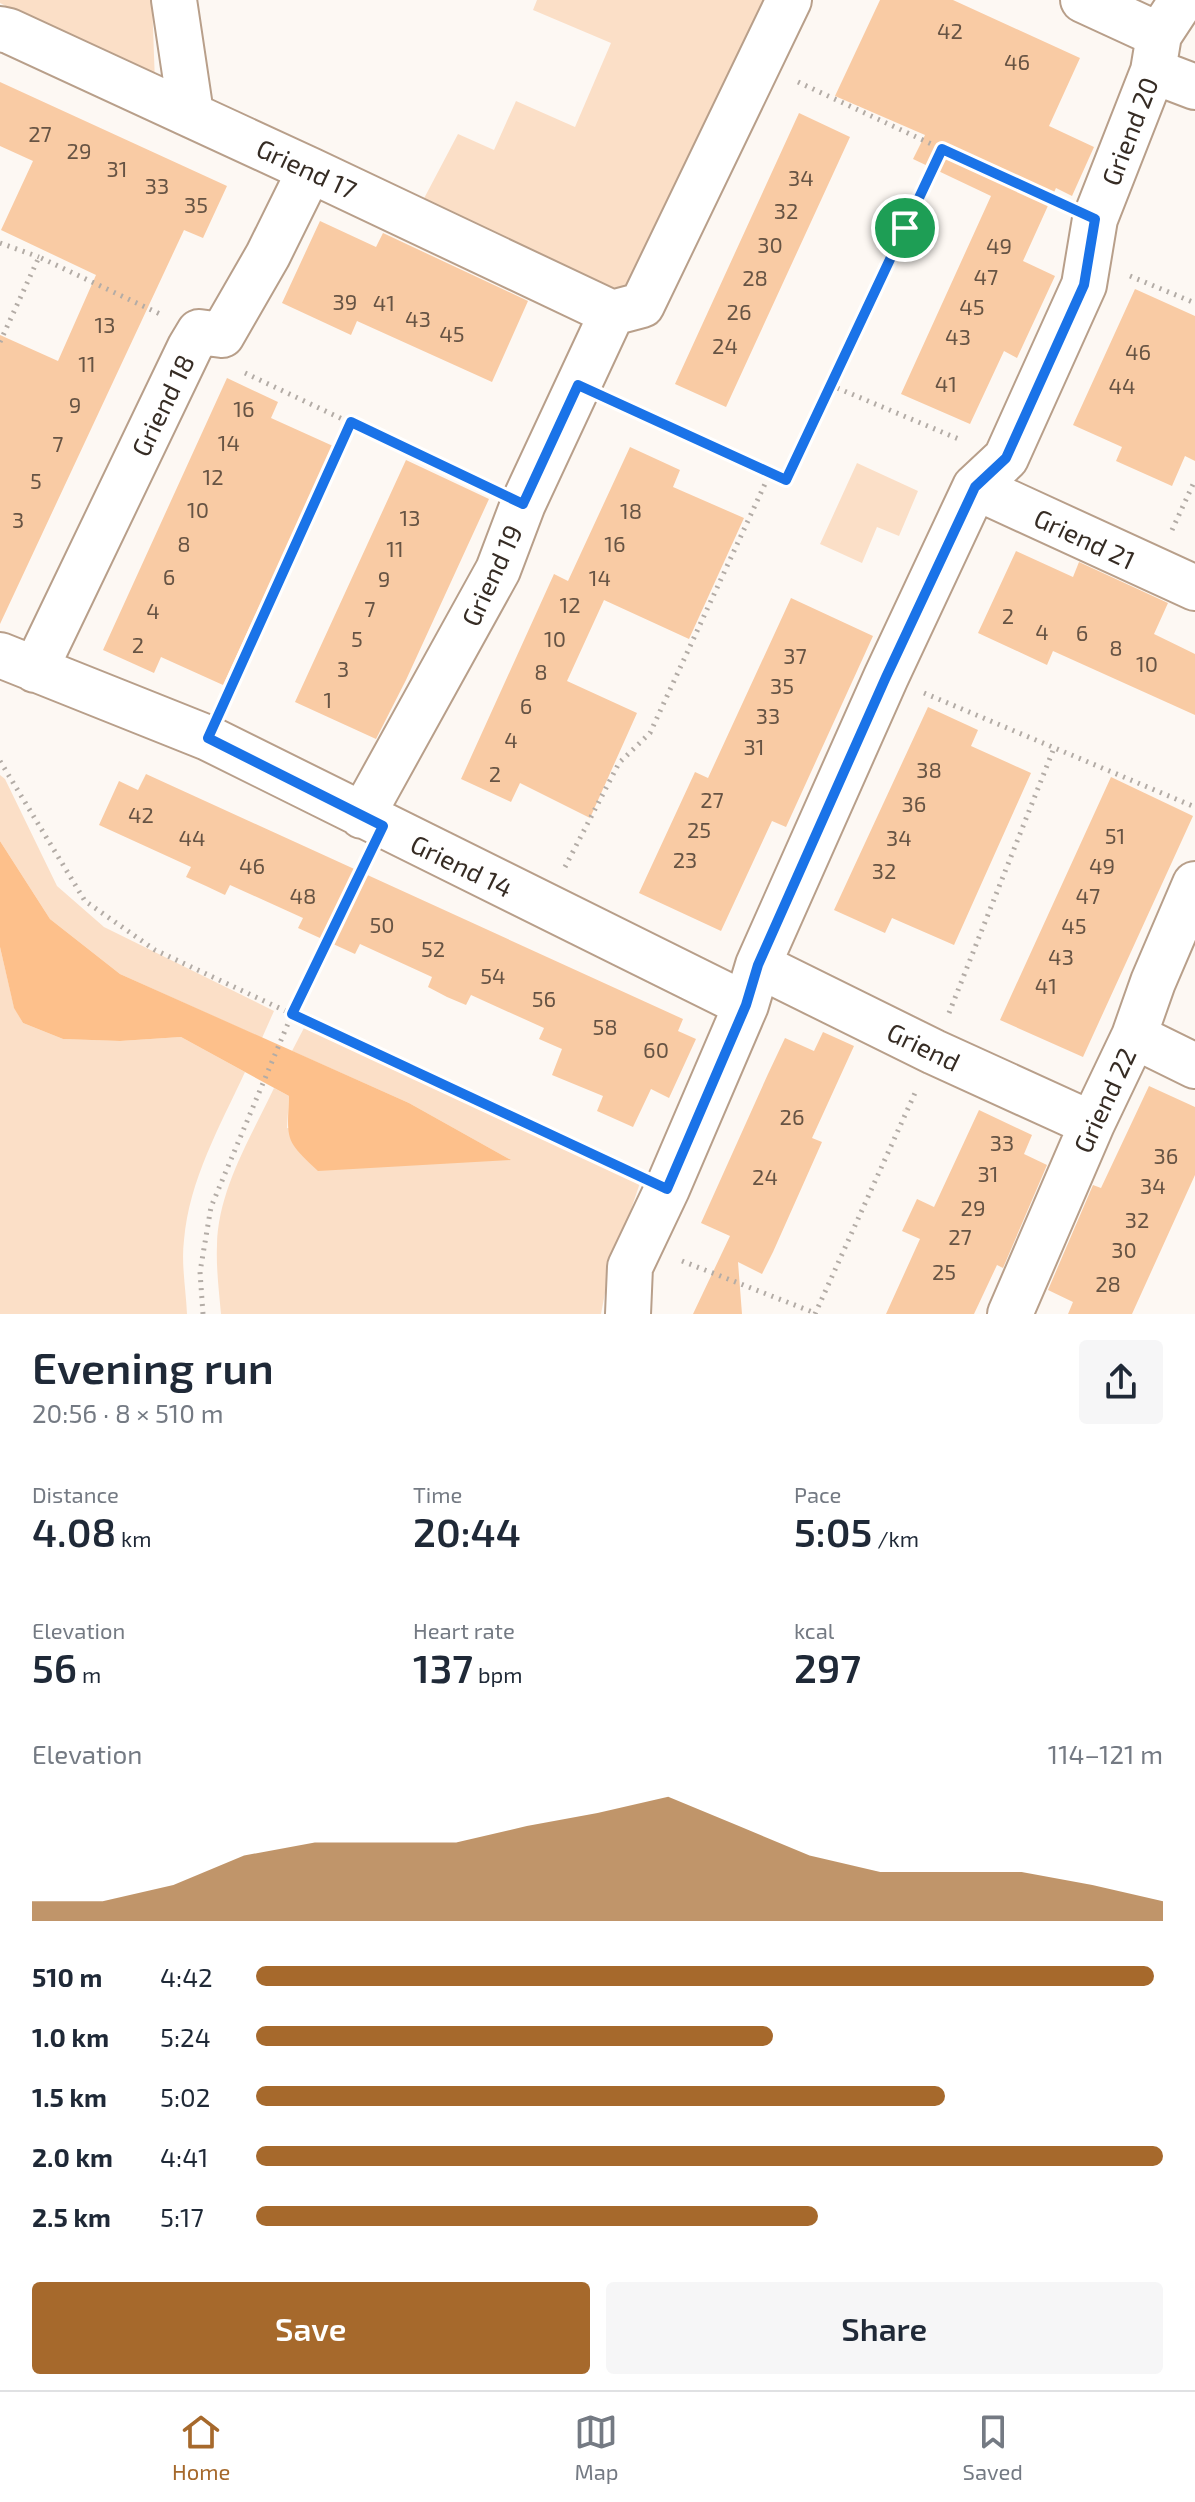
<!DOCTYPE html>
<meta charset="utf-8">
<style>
:root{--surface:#fff;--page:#f6f6f7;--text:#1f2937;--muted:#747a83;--line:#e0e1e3;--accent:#a6692c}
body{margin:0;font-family:"Exo 2",sans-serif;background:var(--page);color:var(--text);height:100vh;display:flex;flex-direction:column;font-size:30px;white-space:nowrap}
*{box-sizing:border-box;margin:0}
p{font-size:26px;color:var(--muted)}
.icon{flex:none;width:44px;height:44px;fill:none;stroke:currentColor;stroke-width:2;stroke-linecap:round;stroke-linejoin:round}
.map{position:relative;height:1314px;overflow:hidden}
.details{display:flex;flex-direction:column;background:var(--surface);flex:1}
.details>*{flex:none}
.pin{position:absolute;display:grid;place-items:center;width:68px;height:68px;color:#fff;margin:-34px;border:4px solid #fff;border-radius:50%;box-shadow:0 2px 8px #0007}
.round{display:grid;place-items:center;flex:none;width:84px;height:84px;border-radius:8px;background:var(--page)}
.overview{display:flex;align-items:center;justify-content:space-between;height:136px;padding:0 32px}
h1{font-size:44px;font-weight:600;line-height:60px}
.metrics{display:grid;grid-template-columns:repeat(3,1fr);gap:12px;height:136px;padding:8px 32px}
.metrics div{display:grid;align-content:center}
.metrics b{font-size:40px;font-weight:600}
.metrics small{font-size:22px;font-weight:400}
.metrics p{font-size:22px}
.chart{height:224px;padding:16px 32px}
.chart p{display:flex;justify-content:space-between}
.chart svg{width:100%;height:144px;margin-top:8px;fill:var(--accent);opacity:.7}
.primary-button{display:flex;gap:16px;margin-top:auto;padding:16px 32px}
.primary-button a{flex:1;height:92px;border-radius:8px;background:var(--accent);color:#fff;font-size:32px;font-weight:600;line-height:92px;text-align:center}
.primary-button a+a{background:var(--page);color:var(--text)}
ul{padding:0 32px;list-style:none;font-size:26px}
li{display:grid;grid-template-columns:128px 96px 1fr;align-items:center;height:60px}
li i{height:20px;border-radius:10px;background:var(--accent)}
.tabs{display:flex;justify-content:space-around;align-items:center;height:112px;border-top:2px solid var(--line);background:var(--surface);font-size:22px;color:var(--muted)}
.tabs a{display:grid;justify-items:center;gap:4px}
.tabs .current{color:var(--accent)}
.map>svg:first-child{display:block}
</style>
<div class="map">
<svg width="1195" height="1314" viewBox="0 0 1195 1314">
<rect width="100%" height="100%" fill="#fdf8f3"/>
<path fill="#fbdfc7" d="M0,0H152L155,83L0,3Z
M537,0H772L626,291L614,299L420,206L458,134L494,150L516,101L575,127L611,43L533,10Z
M857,463L918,491L899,536L877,527L862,563L820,544Z
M0,775L5,779L57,886L104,927L274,1011L262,1038L120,974L50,919L0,841Z
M0,947L14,1007L23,1023L63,1039L120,1041L181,1037L245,1072C220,1126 189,1180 184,1240C181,1264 186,1290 187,1314H0Z
M305,1026L473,1106L641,1180L608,1277L601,1314H221C219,1291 216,1268 217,1245C218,1190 251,1137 274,1088L289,1096L287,1128L509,1159L409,1103L292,1051Z"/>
<path fill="#fdc08b" d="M0,841L50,919L120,974L409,1103L511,1160L318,1171C285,1140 287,1141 289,1096L181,1037L120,1041L63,1039L23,1023L14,1008L0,947Z"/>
<path fill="#f9cba4" d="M880,0H953L1080,58L1049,126L1094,147L1072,196L1056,188L1023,261L1055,276L1017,358L1004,351L970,424L901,394L991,196L913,159L925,135L835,96Z
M0,82L227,186L203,238L184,230L0,624V335L58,361L96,275L1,230L33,161L0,146Z
M799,113L850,137L726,407L675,384Z
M320,221L376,247L383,233L528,301L492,382L357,321L351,335L282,303Z
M1135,289L1195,316V461L1185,456L1172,486L1116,461L1122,447L1073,425Z
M227,378L278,402L271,418L333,446L223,685L161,657L154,673L103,650Z
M630,447L680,470L673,487L744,518L689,639L604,600L567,681L637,713L590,818L520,783L511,802L461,779L554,574L568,581Z
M406,460L489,499L406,680L376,739L295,702Z
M1016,551L1073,577L1079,562L1168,603L1154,634L1195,654V715L1053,651L1047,665L978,633Z
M791,598L873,636L786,827L772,821L721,931L639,893L695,772L708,778Z
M928,707L978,730L971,746L1031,773L954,945L892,918L885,933L834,910Z
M146,774L683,1019L678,1031L696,1039L669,1098L651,1089L633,1127L597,1111L603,1096L552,1075L562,1049L539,1039L544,1028L471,995L466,1005L447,997L428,987L432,977L360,944L355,954L298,928L303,918L230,885L225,895L206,886L186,877L191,867L99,825L119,781L138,790Z
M1111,777L1193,816L1083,1057L1000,1020Z
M823,1032L854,1046L812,1138L822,1142L773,1252L762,1274L738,1262L742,1314H693L730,1236L701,1223L768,1074L785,1038L814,1051Z
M1149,1086L1195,1107V1175L1132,1314H1068L1073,1302L1048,1290L1093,1185L1101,1188Z
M979,1110L1032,1135L1024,1154L1047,1165L1003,1268L997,1265L974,1314H886L920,1239L902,1231L917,1199L934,1207Z"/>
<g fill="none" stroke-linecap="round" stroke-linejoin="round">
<defs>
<path id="street" d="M174,0L191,114
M1083,0L1159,35
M0,29L9,31L310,170L612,313
M1153,71L1195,87
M975,487L1195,588
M0,655L208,738L746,1005
M35,670L190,347L199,332L222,335L268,255L310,170
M362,816L498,570L523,504L612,313L642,305L789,0
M758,965L934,1052L1092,1124
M1134,1036L1195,1066
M628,1314L630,1267L667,1189L746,1005L758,965L886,677L975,487L1006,458L1084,285L1095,219L1153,71L1159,35L1182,0
M1010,1314L1092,1124L1134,1036L1153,982L1195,884"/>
</defs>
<use href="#street" stroke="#b89f8a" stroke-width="48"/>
<path stroke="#b3aca6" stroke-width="5" stroke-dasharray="2 6" stroke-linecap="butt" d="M798,82L1054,201
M0,243L39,257
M1130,276L1195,303
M0,342L39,257L160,314
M245,373L486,487
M830,385L961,440
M618,403L786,480L942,149
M1172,530L1195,480
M924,693L1195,807
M226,698L351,422
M0,761L85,901L155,950L626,1170
M565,867L619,763L650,733L770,473
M949,1013L1054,748
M682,1261L815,1313
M203,1314L200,1272L211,1207L292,1014L365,863
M815,1314L915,1093"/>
<use href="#street" stroke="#fff" stroke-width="44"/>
</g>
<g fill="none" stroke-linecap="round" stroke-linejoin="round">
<defs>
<path id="route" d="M942,149L1095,219L1084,285L1006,458L975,487L886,677L758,965L746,1005L667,1189L292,1014L383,826L208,738L351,422L523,504L578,385L786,480Z"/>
</defs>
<use href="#route" stroke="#fff" stroke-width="16"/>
<use href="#route" stroke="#1a73e8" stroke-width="10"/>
</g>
<g text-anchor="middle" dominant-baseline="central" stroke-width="6" stroke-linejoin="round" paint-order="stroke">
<g font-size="22" fill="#675444">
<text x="950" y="30">42</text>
<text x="1017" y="61">46</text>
<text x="40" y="133">27</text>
<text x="79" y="150">29</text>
<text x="117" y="168">31</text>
<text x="801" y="177">34</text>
<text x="157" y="185">33</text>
<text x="196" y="204">35</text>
<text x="786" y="210">32</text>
<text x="770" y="244">30</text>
<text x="999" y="245">49</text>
<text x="986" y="276">47</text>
<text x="755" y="277">28</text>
<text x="345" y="301">39</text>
<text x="384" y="302">41</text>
<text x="972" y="306">45</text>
<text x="739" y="311">26</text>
<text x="418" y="318">43</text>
<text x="105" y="324">13</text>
<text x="452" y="333">45</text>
<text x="958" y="336">43</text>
<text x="725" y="345">24</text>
<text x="1138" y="351">46</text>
<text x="87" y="363">11</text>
<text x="946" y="383">41</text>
<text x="1122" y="385">44</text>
<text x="75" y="404">9</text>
<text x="244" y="408">16</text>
<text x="229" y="442">14</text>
<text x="58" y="443">7</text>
<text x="213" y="476">12</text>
<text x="36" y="480">5</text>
<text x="198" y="509">10</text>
<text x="631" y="510">18</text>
<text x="410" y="517">13</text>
<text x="18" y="519">3</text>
<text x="184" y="543">8</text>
<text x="615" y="543">16</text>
<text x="395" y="548">11</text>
<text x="169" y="576">6</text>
<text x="600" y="577">14</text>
<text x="384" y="578">9</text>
<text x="570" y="604">12</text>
<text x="370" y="608">7</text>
<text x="153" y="610">4</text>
<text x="1008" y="615">2</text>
<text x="1042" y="631">4</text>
<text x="1082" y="632">6</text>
<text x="357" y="638">5</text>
<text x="555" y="638">10</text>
<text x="138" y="644">2</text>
<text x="1116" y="647">8</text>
<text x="795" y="655">37</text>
<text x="1147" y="663">10</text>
<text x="343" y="668">3</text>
<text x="541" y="671">8</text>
<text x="782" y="685">35</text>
<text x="328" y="699">1</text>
<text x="526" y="705">6</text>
<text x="768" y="715">33</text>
<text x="511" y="739">4</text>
<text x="754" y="746">31</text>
<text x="929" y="769">38</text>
<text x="495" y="773">2</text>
<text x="712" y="799">27</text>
<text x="914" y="803">36</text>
<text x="141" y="814">42</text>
<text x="699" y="829">25</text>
<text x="1115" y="835">51</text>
<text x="192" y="837">44</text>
<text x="899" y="837">34</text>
<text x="685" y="859">23</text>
<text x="252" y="865">46</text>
<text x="1102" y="865">49</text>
<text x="884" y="870">32</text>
<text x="303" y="895">48</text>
<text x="1088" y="895">47</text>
<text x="382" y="924">50</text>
<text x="1074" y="925">45</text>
<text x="433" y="948">52</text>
<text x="1061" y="956">43</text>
<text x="493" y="975">54</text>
<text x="1046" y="985">41</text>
<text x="544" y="998">56</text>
<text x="605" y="1026">58</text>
<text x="656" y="1049">60</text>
<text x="792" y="1116">26</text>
<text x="1002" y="1142">33</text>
<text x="1166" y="1155">36</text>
<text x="988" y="1173">31</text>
<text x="765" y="1176">24</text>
<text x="1153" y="1185">34</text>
<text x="973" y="1207">29</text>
<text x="1137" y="1219">32</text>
<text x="960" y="1236">27</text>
<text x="1124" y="1249">30</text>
<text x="944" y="1271">25</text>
<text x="1108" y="1283">28</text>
</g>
<g font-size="26" fill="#362c24" stroke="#fff">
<text transform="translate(1129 131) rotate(-69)">Griend 20</text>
<text transform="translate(307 168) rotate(25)">Griend 17</text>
<text transform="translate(162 405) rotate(-64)">Griend 18</text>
<text transform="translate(1085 538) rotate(25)">Griend 21</text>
<text transform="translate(491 575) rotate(-65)">Griend 19</text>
<text transform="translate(462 865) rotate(26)">Griend 14</text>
<text transform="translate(924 1046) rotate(26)">Griend</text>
<text transform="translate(1104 1100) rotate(-65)">Griend 22</text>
</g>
</g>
</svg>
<div class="pin" style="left:905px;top:228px;background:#1e9e55"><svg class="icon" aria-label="arrive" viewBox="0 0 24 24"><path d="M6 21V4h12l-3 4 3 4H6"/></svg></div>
</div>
<section class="details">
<div class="overview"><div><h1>Evening run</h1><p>20:56 · 8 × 510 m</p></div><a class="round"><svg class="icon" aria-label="share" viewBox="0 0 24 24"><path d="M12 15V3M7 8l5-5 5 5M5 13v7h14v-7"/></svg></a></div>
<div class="metrics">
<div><p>Distance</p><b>4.08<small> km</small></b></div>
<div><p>Time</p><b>20:44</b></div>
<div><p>Pace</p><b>5:05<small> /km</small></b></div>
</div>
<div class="metrics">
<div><p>Elevation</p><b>56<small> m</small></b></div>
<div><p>Heart rate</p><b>137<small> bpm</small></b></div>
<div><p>kcal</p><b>297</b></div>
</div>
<div class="chart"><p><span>Elevation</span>114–121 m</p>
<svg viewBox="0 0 160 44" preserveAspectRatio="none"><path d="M0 44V38L10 38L20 33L30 24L40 20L50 20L60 20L70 15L80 11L90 6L100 15L110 24L120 29L130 29L140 29L150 33L160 38V44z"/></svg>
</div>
<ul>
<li><b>510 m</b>4:42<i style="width:99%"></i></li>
<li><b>1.0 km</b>5:24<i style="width:57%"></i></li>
<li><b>1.5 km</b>5:02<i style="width:76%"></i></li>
<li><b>2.0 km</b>4:41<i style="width:100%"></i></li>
<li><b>2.5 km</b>5:17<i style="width:62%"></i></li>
</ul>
<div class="primary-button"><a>Save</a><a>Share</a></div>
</section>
<nav class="tabs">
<a class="current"><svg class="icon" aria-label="home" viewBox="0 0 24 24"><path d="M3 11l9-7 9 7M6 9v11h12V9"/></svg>Home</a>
<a><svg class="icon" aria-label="map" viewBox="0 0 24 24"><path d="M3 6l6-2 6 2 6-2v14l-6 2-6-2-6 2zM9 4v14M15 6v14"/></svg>Map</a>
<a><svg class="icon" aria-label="saved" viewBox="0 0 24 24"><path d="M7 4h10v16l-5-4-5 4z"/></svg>Saved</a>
</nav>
